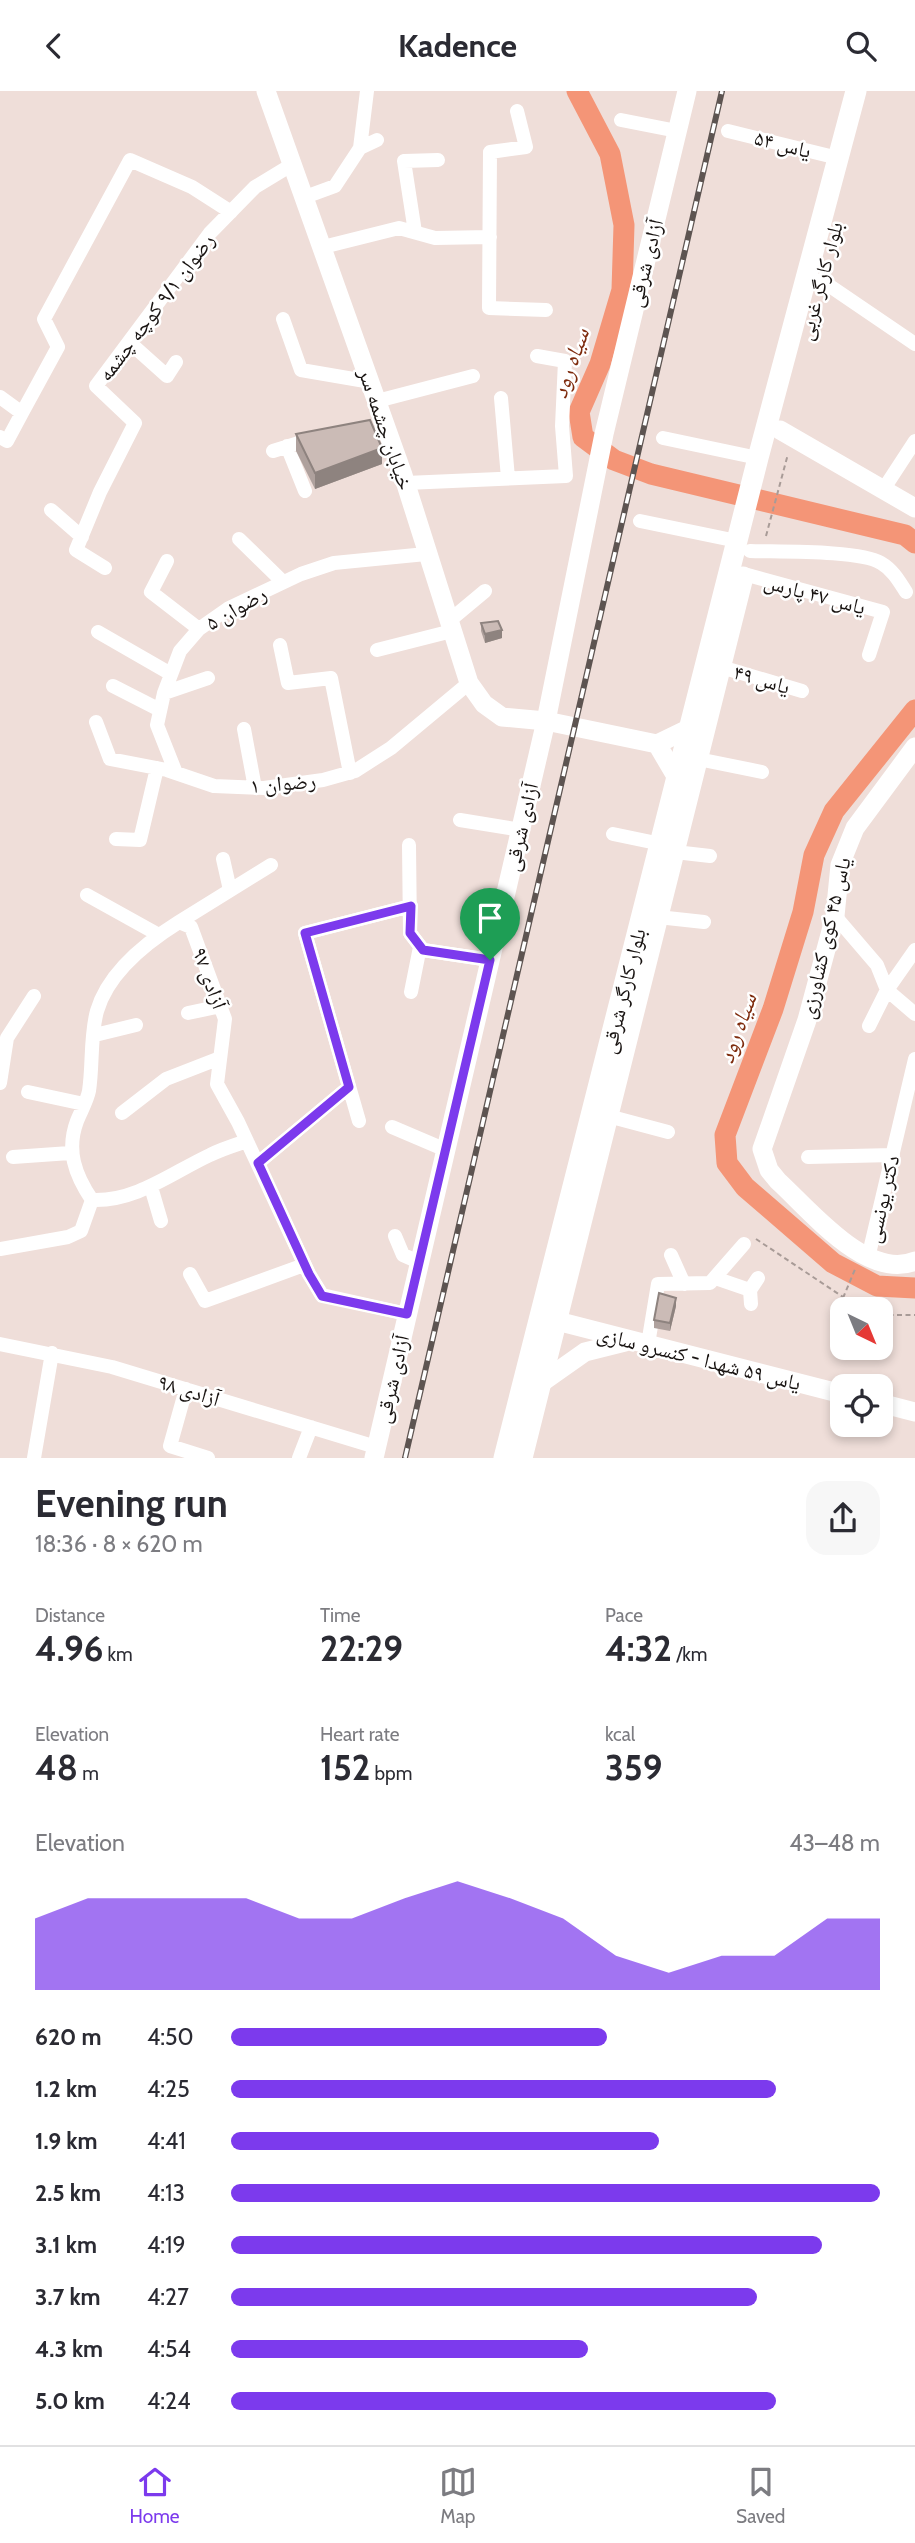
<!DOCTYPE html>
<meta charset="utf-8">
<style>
:root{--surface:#fff;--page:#f7f7f7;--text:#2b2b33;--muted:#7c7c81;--line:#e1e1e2;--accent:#7c3aed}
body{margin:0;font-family:Cabin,"Noto Naskh Arabic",sans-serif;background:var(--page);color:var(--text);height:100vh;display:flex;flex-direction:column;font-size:26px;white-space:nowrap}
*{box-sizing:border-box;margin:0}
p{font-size:23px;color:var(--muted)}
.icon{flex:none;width:38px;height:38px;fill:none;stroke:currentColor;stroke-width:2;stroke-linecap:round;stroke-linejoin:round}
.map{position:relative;height:1367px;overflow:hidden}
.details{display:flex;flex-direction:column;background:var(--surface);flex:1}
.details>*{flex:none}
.needle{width:46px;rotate:137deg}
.controls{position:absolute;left:830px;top:1206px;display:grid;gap:14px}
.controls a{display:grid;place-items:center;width:63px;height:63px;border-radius:14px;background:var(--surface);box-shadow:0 4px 10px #0003;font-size:35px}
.pin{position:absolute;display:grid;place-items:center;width:60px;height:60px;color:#fff;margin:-72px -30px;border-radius:50% 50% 50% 0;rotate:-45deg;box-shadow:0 0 7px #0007}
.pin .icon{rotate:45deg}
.round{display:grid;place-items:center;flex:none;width:74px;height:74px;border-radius:21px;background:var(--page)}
.overview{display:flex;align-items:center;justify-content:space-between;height:119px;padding:0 35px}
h1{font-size:38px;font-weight:800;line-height:52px}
.metrics{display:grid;grid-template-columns:repeat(3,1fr);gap:10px;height:119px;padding:7px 35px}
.metrics div{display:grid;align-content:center}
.metrics b{font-size:35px;font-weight:800}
.metrics small{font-size:19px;font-weight:400}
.metrics p{font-size:19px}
.chart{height:196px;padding:14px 35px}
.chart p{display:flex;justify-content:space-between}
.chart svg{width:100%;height:126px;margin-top:7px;fill:var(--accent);opacity:.7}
ul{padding:0 35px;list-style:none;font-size:23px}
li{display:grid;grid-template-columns:112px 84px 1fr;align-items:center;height:52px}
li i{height:18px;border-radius:9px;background:var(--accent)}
header{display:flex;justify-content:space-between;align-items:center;height:91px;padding:0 35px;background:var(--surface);font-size:32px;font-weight:800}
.dock{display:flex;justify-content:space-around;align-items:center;height:98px;border-top:2px solid var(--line);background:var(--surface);font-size:19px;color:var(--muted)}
.dock a{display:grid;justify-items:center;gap:4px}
.dock .active{color:var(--accent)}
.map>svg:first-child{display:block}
</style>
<header><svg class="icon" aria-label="back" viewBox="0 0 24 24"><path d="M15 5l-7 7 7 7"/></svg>Kadence<svg class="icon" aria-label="search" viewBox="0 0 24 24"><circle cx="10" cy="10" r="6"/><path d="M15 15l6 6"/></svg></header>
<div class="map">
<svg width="915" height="1367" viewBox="0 0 915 1367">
<rect width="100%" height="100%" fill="#efded9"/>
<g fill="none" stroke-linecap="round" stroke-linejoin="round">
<path stroke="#f49577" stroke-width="21" d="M577,0L610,63L624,134L622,199L600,273L579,321L583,346L614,369L651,383L905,444L915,452
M915,619L834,720L814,764L803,821L773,918L725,1044L727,1072L745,1096L833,1172L877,1195L915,1197"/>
<path stroke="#a89b97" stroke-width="2" stroke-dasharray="5 3.5" stroke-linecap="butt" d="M766,445L788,363
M756,1148L861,1218
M843,1207L856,1176
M880,1224H915"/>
<path stroke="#fff" stroke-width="14" d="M517,20L526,56L490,61L489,217L546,219
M621,29L677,40
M728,40L838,67
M360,57L377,49
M305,106L335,95L360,57L367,0
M415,141L404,70L438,69
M323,156L399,137L435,147L490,146
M821,189L915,253
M283,228L301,279L371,291
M129,251L167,285L176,271
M0,306L22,322L58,256L44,228L130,69L192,96L231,121
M501,307L508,387
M377,310L473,285
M0,346L7,350L22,322
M663,347L758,367
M287,355L305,400
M273,360L315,347
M406,392L566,385L562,335L565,270L537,265
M883,399L915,350
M51,419L82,446
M640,430L737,450
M239,448L283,491
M750,460C778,461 860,459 881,472C893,479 899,490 906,501
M167,470L151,501L199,538
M105,477L76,459L100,401L135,332L96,295L210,142L255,96L293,73
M744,483L883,521L869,564
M449,530L485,500
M98,541L171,583
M280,554L288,592L331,587L350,682
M377,559L452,540
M721,576L802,600
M113,595L160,619
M164,602L208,587
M96,631L110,668L167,679L214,695L264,697L323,689L355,680L391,657L469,592
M244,638L255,697
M698,668L762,681
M176,682L157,634L164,602L180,560L199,538L229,517L301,483L334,472L426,463
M460,729L521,739
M613,743L661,753
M116,748L140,749L157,677
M409,754L410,842L423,859L490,869
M675,761L710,765
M223,768L230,799
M87,804L159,844
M835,825L877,874L887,899L915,923
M658,826L704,831
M179,831L271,774
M411,901L420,856
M188,922L221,915
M869,935L887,899L915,859
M95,944L136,934
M0,992L7,947L34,905
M28,1001L84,1013
M122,1022L166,988L220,967
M608,1025L668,1041
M359,1030L305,842L411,815
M392,1036L446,1059
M247,1050C235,1054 222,1058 210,1064C173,1081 136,1111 92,1109C75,1084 66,1059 77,1030C81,1020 87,1010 89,1000C93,974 90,945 97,920C108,882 147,851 179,831L191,836L225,928L217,993L238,1031L309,1183L322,1204L407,1223
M13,1066L70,1062
M808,1066L893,1064
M258,1072L349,996
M151,1096L161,1130
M395,1145L403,1164L419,1171
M0,1158L68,1146L81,1140L92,1109
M671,1164L684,1193
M868,1167L915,968
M190,1183L205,1210L304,1174
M715,1187L750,1199L758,1187
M750,1199L751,1213
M0,1253L112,1276L376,1356
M648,1253L658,1193L710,1192L744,1153
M186,1298L170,1355L208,1367
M34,1367L52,1262
M299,1367L311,1336"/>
<path stroke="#fff" stroke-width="19" d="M266,0L403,384L469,592L484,613L502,626L546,630L657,653L690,637
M780,339L915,417
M657,653L677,687
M915,656L855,737L840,774L835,825L807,929L762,1058L769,1079L778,1090C810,1119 867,1190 915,1170
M557,1230L842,1303
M541,1292L585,1261L625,1251
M880,1312L915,1321
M374,1367L546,630L604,343L687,0"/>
<path stroke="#fff" stroke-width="21" d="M504,1367L758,367L856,0
M522,1367L743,486"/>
<defs>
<path id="rail" d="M405,1367L722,0"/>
</defs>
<use href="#rail" stroke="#5d5451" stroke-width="6"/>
<use href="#rail" stroke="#fff" stroke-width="3.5" stroke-dasharray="10" stroke-linecap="butt"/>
</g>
<path fill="#afa19d" d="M296,343L382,373L315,398L296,360Z
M481,532L502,547L485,552L481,540Z
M676,1215L670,1240L654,1237V1229Z"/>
<path fill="#8e837f" d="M382,357V373L315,398V382Z
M502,539V547L485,552V543Z
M676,1207V1215L670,1240V1232Z"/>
<path fill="#cbbbb6" stroke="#8e837f" stroke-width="2" d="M370,329L382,357L315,382L296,343Z
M498,530L502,539L485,543L481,532Z
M659,1202L676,1207L670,1232L654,1229Z"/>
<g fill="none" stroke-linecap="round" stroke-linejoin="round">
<defs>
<path id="route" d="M411,815L410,842L423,859L490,869L407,1223L322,1205L309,1183L258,1072L349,996L305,842Z"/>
</defs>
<use href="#route" stroke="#fff" stroke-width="14"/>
<use href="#route" stroke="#7c3aed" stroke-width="9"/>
</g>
<g text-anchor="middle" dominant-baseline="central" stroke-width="5" stroke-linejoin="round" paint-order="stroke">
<g font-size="21" fill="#181311" stroke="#fff">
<text transform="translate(783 53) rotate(14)">یاس ۵۴</text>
<text transform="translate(645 172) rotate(-76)">آزادی شرقی</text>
<text transform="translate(820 190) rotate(-75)">بلوار کارگر غربی</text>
<text transform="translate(156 216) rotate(-53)">رضوان ۹/۱ کوچه چشمه</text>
<text transform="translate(386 338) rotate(71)">خیابان چشمه سر</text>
<text transform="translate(815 503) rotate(15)">یاس ۴۷ پارس</text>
<text transform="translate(236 517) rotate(-30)">رضوان ۵</text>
<text transform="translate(762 588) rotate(16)">یاس ۴۹</text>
<text transform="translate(283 692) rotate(-5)">رضوان ۱</text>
<text transform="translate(521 736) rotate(-77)">آزادی شرقی</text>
<text transform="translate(825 847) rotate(-77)">یاس ۴۵ کوی کشاورزی</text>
<text transform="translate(210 887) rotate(70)">آزادی ۹۷</text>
<text transform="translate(623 900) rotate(-76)">بلوار کارگر شرقی</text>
<text transform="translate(882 1108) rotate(-77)">دکتر یونسی</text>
<text transform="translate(699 1267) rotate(14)">یاس ۵۹ شهدا - کنسرو سازی</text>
<text transform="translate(392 1288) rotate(-77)">آزادی شرقی</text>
<text transform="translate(189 1299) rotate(17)">آزادی ۹۸</text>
</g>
<g font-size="23" font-style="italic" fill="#7e2b0d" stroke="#fff">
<text transform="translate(570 272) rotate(-71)">سیاه رود</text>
<text transform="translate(737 937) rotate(-70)">سیاه رود</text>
</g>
</g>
</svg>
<div class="controls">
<a><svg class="needle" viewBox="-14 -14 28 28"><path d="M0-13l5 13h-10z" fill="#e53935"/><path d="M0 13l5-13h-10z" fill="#7c7c81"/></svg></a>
<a><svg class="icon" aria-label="locate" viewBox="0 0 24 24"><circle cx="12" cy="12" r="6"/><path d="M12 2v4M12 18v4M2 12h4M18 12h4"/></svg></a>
</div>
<div class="pin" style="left:490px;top:869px;background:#1e9e55"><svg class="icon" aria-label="arrive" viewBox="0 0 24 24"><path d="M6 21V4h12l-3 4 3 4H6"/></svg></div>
</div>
<section class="details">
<div class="overview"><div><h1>Evening run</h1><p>18:36 · 8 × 620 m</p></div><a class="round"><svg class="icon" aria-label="share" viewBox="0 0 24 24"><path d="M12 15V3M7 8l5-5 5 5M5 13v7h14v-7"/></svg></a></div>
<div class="metrics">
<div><p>Distance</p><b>4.96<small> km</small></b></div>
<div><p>Time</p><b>22:29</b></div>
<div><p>Pace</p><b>4:32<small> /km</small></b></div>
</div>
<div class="metrics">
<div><p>Elevation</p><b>48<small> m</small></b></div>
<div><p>Heart rate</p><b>152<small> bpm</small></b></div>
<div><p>kcal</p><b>359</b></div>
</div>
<div class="chart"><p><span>Elevation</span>43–48 m</p>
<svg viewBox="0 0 160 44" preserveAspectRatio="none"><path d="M0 44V19L10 12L20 12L30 12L40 12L50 19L60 19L70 12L80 6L90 12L100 19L110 32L120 38L130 32L140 32L150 19L160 19V44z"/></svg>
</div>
<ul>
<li><b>620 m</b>4:50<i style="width:58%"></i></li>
<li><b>1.2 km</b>4:25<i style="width:84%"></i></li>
<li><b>1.9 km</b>4:41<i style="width:66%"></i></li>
<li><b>2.5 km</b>4:13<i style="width:100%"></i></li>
<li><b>3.1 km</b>4:19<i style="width:91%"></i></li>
<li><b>3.7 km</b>4:27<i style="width:81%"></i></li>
<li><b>4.3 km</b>4:54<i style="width:55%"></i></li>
<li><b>5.0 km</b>4:24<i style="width:84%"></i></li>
</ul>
</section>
<nav class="dock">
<a class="active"><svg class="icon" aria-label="home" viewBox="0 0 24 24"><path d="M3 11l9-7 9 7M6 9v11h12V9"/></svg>Home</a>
<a><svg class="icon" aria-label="map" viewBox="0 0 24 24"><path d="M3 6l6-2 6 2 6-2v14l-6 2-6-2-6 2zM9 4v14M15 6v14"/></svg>Map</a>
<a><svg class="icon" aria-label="saved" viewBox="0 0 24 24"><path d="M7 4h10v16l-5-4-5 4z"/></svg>Saved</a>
</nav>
